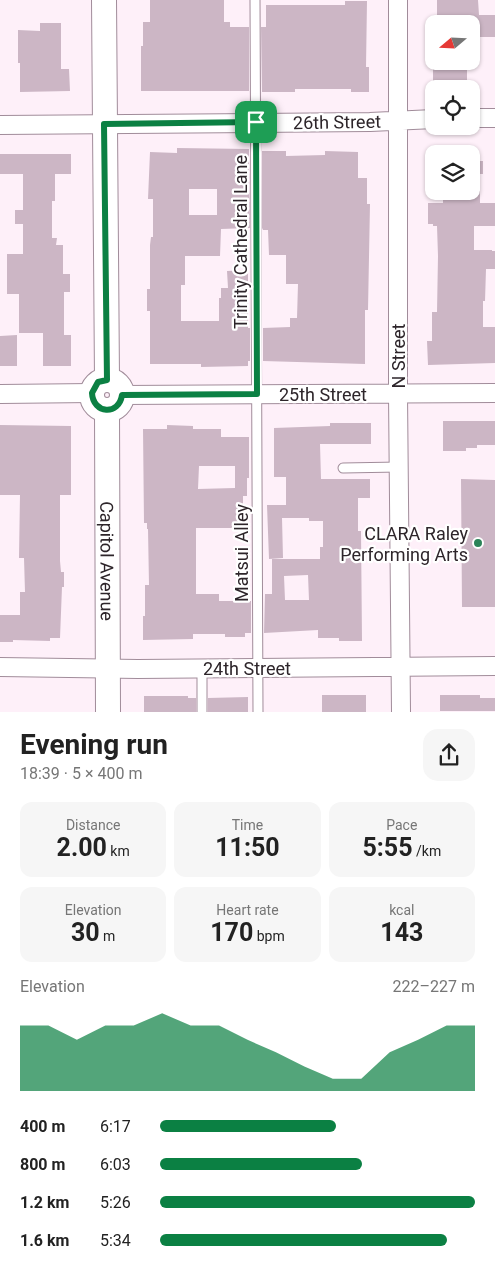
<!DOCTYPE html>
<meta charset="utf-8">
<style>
:root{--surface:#fff;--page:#f6f6f6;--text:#222;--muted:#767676;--accent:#0b8043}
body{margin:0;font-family:Roboto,sans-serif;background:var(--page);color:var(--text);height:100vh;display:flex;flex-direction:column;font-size:19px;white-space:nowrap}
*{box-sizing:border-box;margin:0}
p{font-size:16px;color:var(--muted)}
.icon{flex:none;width:28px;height:28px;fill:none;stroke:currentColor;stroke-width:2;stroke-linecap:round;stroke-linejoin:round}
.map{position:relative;height:712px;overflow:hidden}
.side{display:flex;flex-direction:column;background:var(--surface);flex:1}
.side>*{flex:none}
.needle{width:32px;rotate:251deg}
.buttons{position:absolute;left:425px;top:15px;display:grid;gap:10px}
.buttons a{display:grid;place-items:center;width:55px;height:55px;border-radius:10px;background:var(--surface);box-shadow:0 1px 4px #0004;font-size:25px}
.pin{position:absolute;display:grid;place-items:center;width:42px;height:42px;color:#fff;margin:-21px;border-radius:10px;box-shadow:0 2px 8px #0006}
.round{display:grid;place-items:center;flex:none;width:52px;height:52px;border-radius:15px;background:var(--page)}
.summary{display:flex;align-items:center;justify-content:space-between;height:85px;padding:0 20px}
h1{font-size:28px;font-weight:700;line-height:38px}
.figures{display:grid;grid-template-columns:repeat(3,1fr);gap:8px;height:85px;padding:5px 20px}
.figures div{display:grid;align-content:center;border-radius:12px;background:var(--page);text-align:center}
.figures b{font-size:25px;font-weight:700}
.figures small{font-size:14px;font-weight:400}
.figures p{font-size:14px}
.chart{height:140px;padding:10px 20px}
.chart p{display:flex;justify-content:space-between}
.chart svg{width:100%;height:90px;margin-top:5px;fill:var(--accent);opacity:.7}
ul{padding:0 20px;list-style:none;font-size:16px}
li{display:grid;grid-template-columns:80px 60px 1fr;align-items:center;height:38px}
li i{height:12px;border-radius:6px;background:var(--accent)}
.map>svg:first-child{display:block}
</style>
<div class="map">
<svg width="495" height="712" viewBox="0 0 495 712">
<rect width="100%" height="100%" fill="#fef0f9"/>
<path fill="#ccb6c5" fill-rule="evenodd" d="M150,0H224V22H230V27H249V91H141V46H143V22H150Z
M437,0H478L479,15H495V37H471V24H437Z
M345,1H367L366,67H369V92H351V89H295V92H262L261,27H266V5H345Z
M40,23H61V69H69L70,91L20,92V63H18V30L40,31Z
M439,61H467V87L441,89V85H433V67H439Z
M177,148L249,149L250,228L221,229L220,256H185V285H181V321H219V298H221V288H228L227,271L248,270V328H250V361H248V366L201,367V364H150V311H147V289H150V245L151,237H153V199H148L150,152L177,153ZM189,189H217V215H189Z
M262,151H286V156L325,155V151L358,152V178H367V204H370L368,310H365V364L263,361V328L290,327V318H297L298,284H286V255H269L268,230H263L262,228Z
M0,154H71V174H55V201H52V238H57L56,245H63V274H70V292H64V335H71V366H43V333H19V294H7V254H23V224H15V210H23V174H0Z
M471,161H483V174H471Z
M443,191H480V203H495V226H474V250H492V251H495V269H486L485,301H483V327H495V363L428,365L427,341H432V312H437L438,256L437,226H433V224H428V203H443Z
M17,335V366H0V336Z
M443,421H495V445H477V448H466V451H443Z
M330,423H371V444H320L321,479H370V498H358V531H361L362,641H339V638H318V630L264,633L265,594H272V559H320V547H323V521H309V518H282L283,558L269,559L267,505H286V477H274V428L330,426ZM308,575L309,600H285L284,576Z
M0,425L71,426V495H60V561L61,572H64V587H62L60,638H50V641L13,640V642H0V615H20V592H25L24,558H19L20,495H0Z
M167,425L193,426V429H221V437H249V478H247V496H243V528H196V594H219V601H251V633H245V637H225V634H193V639L143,640V616H145V585H149L148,529H147V523H144L143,429H167ZM199,466H235V488L198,489Z
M461,479L495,480V607H462Z
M322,695H366V712H322Z
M440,695H480V698H495V711H440Z
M144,696H188V698H196V712H144Z
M248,697V712H208V698Z"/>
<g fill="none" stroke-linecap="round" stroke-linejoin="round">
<defs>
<path id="lane" d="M255,0L258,712
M343,468L399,467
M202,712V668"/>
<path id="street" d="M398,0V394L401,712
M471,118H495
M0,125L370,122L434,119
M0,394L92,393
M122,395L495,393
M0,667L138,669L495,666"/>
<g id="secondary">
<path d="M104,0L107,379"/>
<circle cx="107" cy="395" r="15"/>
<path id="s1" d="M107,410L108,712"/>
</g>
</defs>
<use href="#lane" stroke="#a18c9a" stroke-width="11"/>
<use href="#street" stroke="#a18c9a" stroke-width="20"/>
<use href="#secondary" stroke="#a18c9a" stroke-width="26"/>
<use href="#lane" stroke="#fff" stroke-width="9"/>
<use href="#street" stroke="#fff" stroke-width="18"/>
<use href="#secondary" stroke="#fff" stroke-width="24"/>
</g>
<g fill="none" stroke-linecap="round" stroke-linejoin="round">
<defs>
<path id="route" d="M256,122L257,394L122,395C119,416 93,414 92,393L98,382L107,380L104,124Z"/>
</defs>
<use href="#route" stroke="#fff" stroke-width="10"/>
<use href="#route" stroke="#0b8043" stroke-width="6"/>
</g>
<circle fill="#2b8459" stroke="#fff" stroke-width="2" cx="478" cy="543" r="5"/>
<g text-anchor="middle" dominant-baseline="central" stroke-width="4.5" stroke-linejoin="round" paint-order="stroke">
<g font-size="18" fill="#2d252a" stroke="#fff">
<text transform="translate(337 122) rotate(-1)">26th Street</text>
<text transform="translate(240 242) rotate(-90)">Trinity Cathedral Lane</text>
<text transform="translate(398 356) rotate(-90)">N Street</text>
<text x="323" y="394">25th Street</text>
<text transform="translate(241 553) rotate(-90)">Matsui Alley</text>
<text stroke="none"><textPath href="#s1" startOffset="151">Capitol Avenue</textPath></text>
<text x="247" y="668">24th Street</text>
</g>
<g font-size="18" fill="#2d252a" stroke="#fff" text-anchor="end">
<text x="468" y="533">CLARA Raley<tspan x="468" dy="21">Performing Arts</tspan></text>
</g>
</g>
</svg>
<div class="buttons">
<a><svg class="needle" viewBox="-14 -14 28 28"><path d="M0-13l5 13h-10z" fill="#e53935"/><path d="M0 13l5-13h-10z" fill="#767676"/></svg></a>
<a><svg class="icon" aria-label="locate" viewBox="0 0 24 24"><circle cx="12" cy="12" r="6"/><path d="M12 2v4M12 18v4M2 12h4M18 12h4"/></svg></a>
<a><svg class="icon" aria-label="layers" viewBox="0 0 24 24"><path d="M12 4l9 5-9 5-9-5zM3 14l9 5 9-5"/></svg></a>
</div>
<div class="pin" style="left:256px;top:122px;background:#1e9e55"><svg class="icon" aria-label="arrive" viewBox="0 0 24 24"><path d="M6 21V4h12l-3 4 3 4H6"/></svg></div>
</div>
<section class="side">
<div class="summary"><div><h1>Evening run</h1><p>18:39 · 5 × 400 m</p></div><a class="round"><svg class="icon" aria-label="share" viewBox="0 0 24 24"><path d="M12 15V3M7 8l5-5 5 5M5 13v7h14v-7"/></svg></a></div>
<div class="figures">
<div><p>Distance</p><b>2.00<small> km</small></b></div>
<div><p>Time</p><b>11:50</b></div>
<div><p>Pace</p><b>5:55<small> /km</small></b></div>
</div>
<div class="figures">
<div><p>Elevation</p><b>30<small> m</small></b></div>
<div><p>Heart rate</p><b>170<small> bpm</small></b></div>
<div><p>kcal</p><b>143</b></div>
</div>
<div class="chart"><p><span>Elevation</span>222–227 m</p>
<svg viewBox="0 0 160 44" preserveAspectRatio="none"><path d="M0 44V12L10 12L20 19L30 12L40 12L50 6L60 12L70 12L80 19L90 25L100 32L110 38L120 38L130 25L140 19L150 12L160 12V44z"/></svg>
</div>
<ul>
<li><b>400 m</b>6:17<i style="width:56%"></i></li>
<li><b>800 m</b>6:03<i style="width:64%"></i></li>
<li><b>1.2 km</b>5:26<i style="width:100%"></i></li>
<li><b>1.6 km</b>5:34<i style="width:91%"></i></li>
</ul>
</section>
